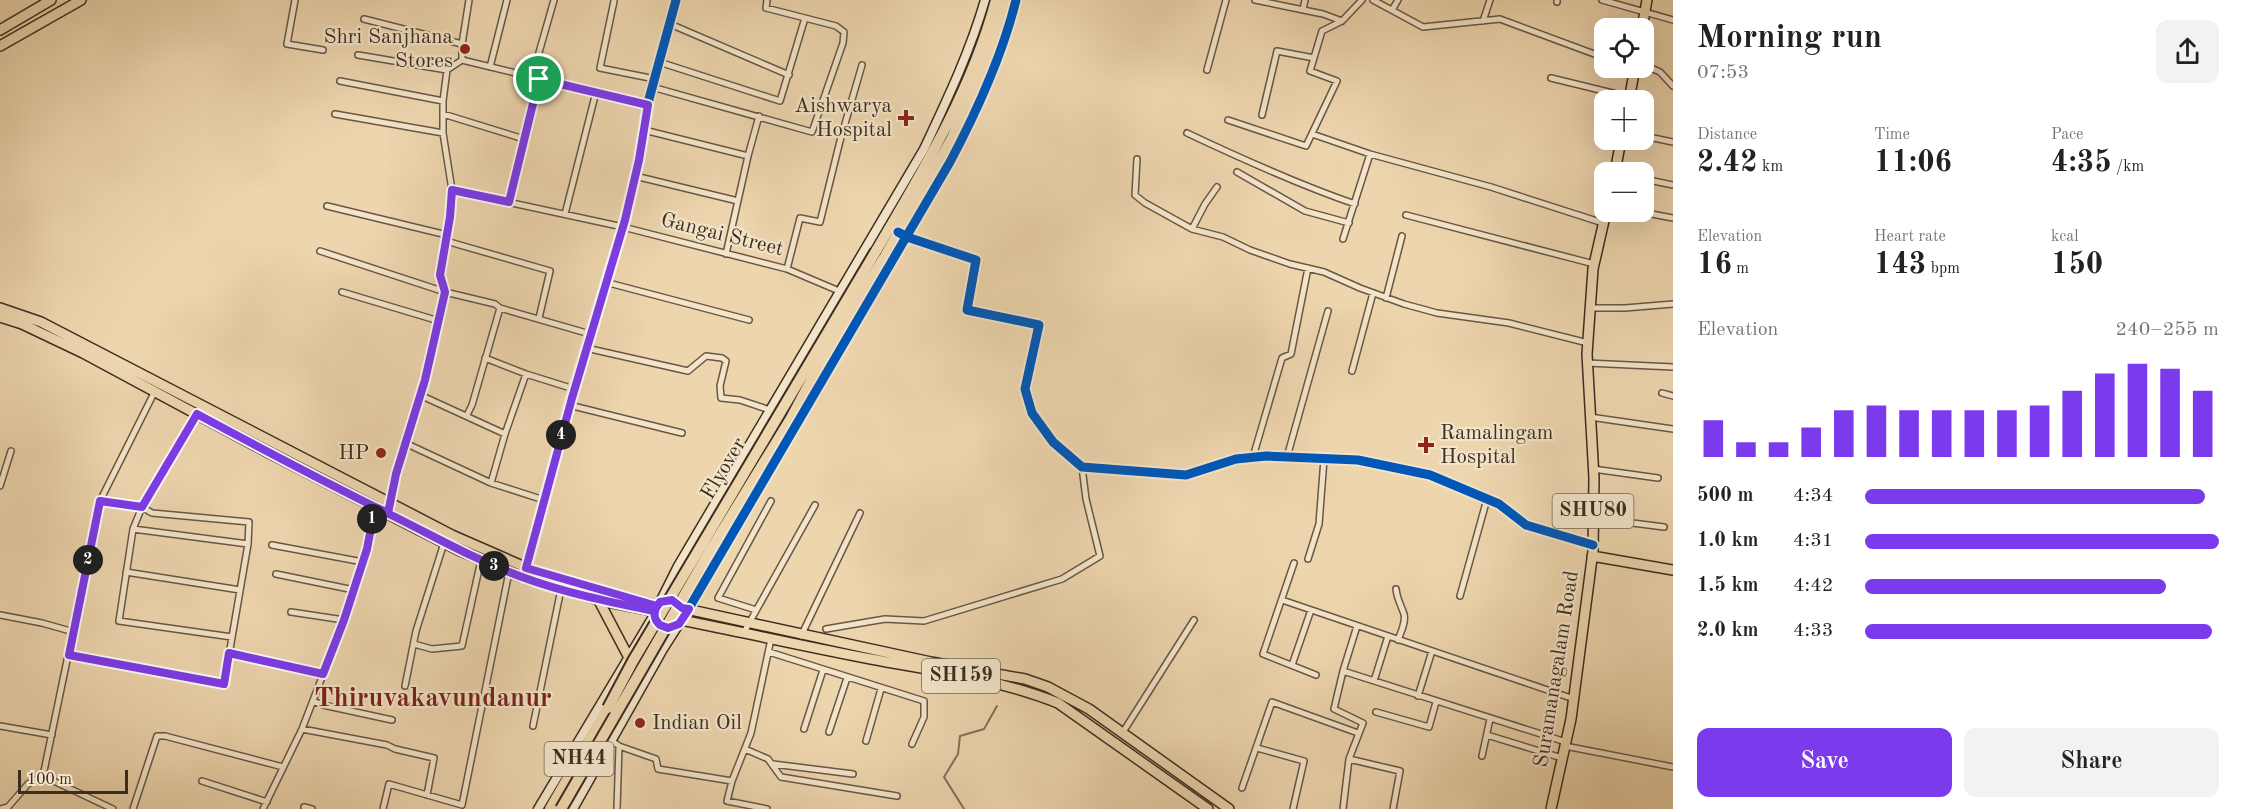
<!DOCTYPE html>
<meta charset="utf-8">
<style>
:root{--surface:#fff;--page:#f2f2f2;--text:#222;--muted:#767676;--accent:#7c3aed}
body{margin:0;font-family:"Old Standard TT",serif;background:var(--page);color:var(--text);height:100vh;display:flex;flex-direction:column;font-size:22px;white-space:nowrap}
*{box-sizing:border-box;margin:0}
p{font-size:20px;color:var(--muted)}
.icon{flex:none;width:33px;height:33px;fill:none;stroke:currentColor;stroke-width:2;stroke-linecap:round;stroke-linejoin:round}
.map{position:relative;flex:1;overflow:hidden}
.drawer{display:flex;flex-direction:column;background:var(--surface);width:570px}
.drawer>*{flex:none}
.controls{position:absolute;left:1594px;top:18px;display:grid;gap:12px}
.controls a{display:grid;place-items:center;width:60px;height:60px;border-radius:12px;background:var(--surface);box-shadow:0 6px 24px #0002;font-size:30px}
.scale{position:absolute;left:18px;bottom:15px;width:110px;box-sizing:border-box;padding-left:6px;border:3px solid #3b2d20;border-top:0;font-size:16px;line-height:21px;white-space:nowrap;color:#3b2d20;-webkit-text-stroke:4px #f3e4ca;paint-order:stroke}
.pin{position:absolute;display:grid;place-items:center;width:51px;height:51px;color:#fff;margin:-26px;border:3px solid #fff;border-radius:50%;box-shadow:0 2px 6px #0007}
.km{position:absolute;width:30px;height:30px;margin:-15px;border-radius:50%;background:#222;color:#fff;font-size:16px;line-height:30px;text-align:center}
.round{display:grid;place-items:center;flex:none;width:63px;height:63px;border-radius:12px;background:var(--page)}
.summary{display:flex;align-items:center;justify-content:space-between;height:102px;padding:0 24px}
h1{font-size:33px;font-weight:700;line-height:45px}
.metrics{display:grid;grid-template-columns:repeat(3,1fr);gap:9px;height:102px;padding:6px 24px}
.metrics div{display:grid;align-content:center}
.metrics b{font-size:30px;font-weight:700}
.metrics small{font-size:16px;font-weight:400}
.metrics p{font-size:16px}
.chart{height:168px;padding:12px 24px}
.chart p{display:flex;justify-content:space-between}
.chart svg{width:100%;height:108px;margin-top:6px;stroke:var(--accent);stroke-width:6}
.cta{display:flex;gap:12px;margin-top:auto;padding:12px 24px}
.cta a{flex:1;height:69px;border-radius:12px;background:var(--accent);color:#fff;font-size:24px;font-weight:700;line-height:69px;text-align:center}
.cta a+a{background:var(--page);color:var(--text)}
ul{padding:0 24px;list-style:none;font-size:20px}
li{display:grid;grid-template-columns:96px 72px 1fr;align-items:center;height:45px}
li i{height:15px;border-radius:8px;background:var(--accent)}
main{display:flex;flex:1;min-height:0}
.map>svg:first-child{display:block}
</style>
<main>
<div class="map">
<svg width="1673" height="809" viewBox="0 0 1673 809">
<rect width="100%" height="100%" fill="#edd5ae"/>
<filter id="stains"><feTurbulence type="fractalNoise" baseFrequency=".00333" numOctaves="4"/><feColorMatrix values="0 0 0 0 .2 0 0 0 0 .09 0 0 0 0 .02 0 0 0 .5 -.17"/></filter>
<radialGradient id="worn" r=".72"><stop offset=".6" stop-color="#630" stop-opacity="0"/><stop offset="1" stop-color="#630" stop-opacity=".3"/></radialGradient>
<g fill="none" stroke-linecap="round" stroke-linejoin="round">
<path stroke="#817058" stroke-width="2" d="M964,809L944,777L958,754L960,736L984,729L997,706"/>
<defs>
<path id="street" d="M295,0L287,44L323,50
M767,0L766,8L805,18
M1255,0L1323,14L1342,21
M1373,0L1423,27L1500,19L1605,58
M1602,0L1673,20
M614,1L600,68L655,79
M1557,2V0
M1303,10L1305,0
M1392,10L1398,0
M364,19L462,44
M1483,21L1490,0
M670,24L789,75
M358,55L447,70
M462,60L648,105
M1644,65L1660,72L1673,86
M490,67L507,0
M1207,70L1226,0
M532,77L554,0
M1551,78L1629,97
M340,81L443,101
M652,87L812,132L843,43L844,32L836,26L805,18L780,101L659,62
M335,114L443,133
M443,114L524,139
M1262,115L1277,51L1314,58
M1228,120L1306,146L1337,81L1310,71L1322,31L1342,21L1362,0
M644,130L748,156
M1187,133C1242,159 1297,184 1355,204
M1312,134L1370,154L1491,187L1603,223
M1644,136L1673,142
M1137,159L1135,195L1145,203L1192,229L1223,237L1250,250L1290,264L1324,272L1360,288L1404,304L1437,313L1509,323L1588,343
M1237,172L1305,211L1349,223
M635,176L738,201
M1644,179L1673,185
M452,190L623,227L787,269L839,291
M509,202L539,79
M327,206L447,235
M1641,212L1673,218
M565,214L596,92
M1406,215L1594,264
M1192,229L1205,204L1217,187
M904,236L976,260L967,310L1039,325L1025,389L1032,413L1053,442L1082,467L1186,475L1236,459L1266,456L1358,460L1430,475L1499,504L1526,525L1593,545
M1343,239L1370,154
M446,241L550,271L539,318
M320,251L445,292L495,304L500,308L590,334
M726,254L748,156L759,116
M787,269L800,218L820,222L840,141L862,65
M605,282L749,320
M342,292L439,321
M1386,298L1402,236
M1590,308H1625L1673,304
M586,348L688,371L706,356L722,358L726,361L720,386L721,398L740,400L770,410
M485,358L526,374L574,389
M1587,363L1673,367
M1352,371L1373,293
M1662,393L1673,396
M420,395L505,434
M569,405L682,433
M197,414L142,507L133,529L119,621L232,637
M467,415L472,405L500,308
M1590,417L1673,429
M405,443L491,483L544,500
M1253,457L1282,358L1291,354L1308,268
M1287,457L1328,311
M1593,469L1658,478
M491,483L505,434L526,374
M0,486L11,451
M390,503L396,474L425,380L445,292L440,275L450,217L452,190L443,133V101L447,70L462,60V44L469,0
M1593,518L1664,527
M133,529L248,544
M272,545L363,562
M1308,559L1319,524L1324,459
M1294,563L1263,654L1316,675
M126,572L240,590
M276,574L354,590
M524,578L571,398L625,220L639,160L649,99L676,0
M1396,589C1397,599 1401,605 1404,614C1406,622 1401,632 1398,640
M1460,596L1487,499
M1282,600L1574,699
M756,610L718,598L771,501
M291,612L344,620
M0,615L42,623L74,632
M1357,626L1343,671L1566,742
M826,629L885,619L924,621L1062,579L1100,556L1086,499L1082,467
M743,634L815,505
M801,636L860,513
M414,644L432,649L462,646L481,560
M769,652L924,701V717L912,744
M229,653L323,674
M69,655L224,684L248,544L249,522L152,513L142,507L100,501
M1292,665L1311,610
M1374,681L1388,636
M405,686L416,631L444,543
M1418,696L1432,651
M313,701L323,705L392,720
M1376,712L1429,727L1436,702
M0,726L52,735
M533,726L561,589
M302,729L387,745L395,749L434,758L427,795
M804,729L823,670
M829,732L847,678
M1123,732L1194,620
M1487,735L1562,758
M612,741L619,746L656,759L658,769L732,781
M866,741L881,689
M1565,746L1673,767
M1257,748L1304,761L1293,809
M745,749L768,759L781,777L897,796
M1482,756L1490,719
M1349,759L1400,771L1393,809
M773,764L853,774
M43,776L113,809
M202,781L267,802
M1242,788L1272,702L1358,733
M304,807L312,809
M0,809L8,807L28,784L43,776L100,501L155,391
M133,809L157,736H165L283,767
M263,809L302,729L344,620L367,549L375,507
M383,809L389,784L462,805L509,572
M617,809L619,746
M767,809L727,801L732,781L751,733L771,639
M1343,809L1349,759L1363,723L1334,709L1343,671"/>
<path id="secondary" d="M660,602L678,566L924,149C947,100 970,52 985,0
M682,620L950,162C977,111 1002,57 1016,0
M538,809L654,615
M573,809L663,649L679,624"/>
<path id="primary" d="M1642,28L1647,0
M0,30L51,0
M0,46L81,0
M1629,100L1635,68
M1615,172L1621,140
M0,308L41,322L452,535L541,574L657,606
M0,317L22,324L83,353L267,452L458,550L524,578L603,601L654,611
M1592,556L1673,570
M598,599L628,656
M655 614a14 14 0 1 1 28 0a14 14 0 1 1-28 0Z
M682,608L931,662L1025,679L1048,687L1089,709L1229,809
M682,620C745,633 808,647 871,659C934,671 998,679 1058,703L1208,809
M1551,809L1571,719L1593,551L1594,478L1587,354L1593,269L1606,212"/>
<path id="highway" d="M876,251C923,171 972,90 996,0
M884,258L951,140L982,71L1006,0
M550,809L608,708"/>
</defs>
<use href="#street" stroke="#685744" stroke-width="8"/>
<use href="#secondary" stroke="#3b2d20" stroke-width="11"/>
<use href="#primary" stroke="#3b2d20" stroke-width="12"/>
<use href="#highway" stroke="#3b2d20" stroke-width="14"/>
<use href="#street" stroke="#f3e4ca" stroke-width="5"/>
<use href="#secondary" stroke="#f3e4ca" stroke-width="8"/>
<use href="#primary" stroke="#edd5ae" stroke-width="9"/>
<use href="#highway" stroke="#edd5ae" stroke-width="10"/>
<defs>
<path id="highway-bridge" d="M608,708L633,661L876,251
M561,809L711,549L791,418L826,352L884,258"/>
</defs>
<use href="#highway-bridge" stroke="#3b2d20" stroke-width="14" stroke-linecap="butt"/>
<use href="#highway-bridge" stroke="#edd5ae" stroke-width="10"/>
<defs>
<path id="cycleway" d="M898,232L907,237L976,260L967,310L1039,325L1025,389L1032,413L1053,442L1082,467L1186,475L1236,459L1266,456L1358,460L1430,475L1499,504L1526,525L1593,545
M524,578L571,398L625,220L639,160L649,99L676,0
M682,620L950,162C977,111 1002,57 1016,0"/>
</defs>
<use href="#cycleway" stroke="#f3e4ca" stroke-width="13"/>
<use href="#cycleway" stroke="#0057b8" stroke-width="9"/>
</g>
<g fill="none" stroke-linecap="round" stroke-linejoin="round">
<defs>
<path id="route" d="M539,79L509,202L452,190L450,217L440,275L445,292L425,380L396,474L388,513L375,507L367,549L344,620L323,674L229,653L224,684L69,655L100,501L142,507L197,414C260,448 323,481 387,513C432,535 475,560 522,577C565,593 610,602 654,611L660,602L672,600L682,608L689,609L679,624L668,628L660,625C654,620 653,613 657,606L526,568L572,398L625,220L639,160L648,105L539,79"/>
</defs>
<use href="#route" stroke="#fff" stroke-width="12"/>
<use href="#route" stroke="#7c3aed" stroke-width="8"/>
</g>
<g fill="#8f2418" stroke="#f3e4ca" stroke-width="2">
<circle cx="465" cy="49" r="6"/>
<path d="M903 109h6v6h6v6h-6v6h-6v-6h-6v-6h6z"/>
<path d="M1423 436h6v6h6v6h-6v6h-6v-6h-6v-6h6z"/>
<circle cx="381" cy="453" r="6"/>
<circle cx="640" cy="723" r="6"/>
</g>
<g text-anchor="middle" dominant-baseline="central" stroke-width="4.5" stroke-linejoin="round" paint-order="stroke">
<g fill="#f3e4ca" stroke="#726453" stroke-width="1.5">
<rect x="1552.5" y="494" width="81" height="34" rx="4.5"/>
<rect x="922" y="659" width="78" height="34" rx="4.5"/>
<rect x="544.5" y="742" width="69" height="34" rx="4.5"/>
</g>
<g font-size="20" font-weight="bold" fill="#3b2d20">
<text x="1593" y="511">SHU80</text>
<text x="961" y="676">SH159</text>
<text x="579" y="759">NH44</text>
</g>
<g font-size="21" fill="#3b2d20" stroke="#f3e4ca" text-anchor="end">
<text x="453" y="37">Shri Sanjhana<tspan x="453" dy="24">Stores</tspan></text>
<text x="892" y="106">Aishwarya<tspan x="892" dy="24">Hospital</tspan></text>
<text x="1440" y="433" text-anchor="start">Ramalingam<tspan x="1440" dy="24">Hospital</tspan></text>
<text x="369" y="453">HP</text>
<text x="652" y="723" text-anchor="start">Indian Oil</text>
</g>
<g font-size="21" fill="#3b2d20" stroke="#f3e4ca">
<text transform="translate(722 235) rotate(14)">Gangai Street</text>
<text transform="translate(724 469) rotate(-59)">Flyover</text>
<text transform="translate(1557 669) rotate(-81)">Suramanagalam Road</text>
</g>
<g font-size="27" font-weight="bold" fill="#7a1f14" stroke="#f3e4ca">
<text x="433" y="698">Thiruvakavundanur</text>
</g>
</g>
<rect width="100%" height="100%" filter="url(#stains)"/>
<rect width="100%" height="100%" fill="url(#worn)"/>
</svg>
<div class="controls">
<a><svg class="icon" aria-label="locate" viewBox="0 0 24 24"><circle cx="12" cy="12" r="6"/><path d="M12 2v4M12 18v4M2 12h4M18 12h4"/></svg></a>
<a>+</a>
<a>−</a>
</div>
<div class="scale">100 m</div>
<div class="pin" style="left:539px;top:79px;background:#1e9e55"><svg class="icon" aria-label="arrive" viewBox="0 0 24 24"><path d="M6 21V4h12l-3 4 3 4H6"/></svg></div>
<b class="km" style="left:372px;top:519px">1</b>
<b class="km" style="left:88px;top:560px">2</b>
<b class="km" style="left:494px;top:566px">3</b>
<b class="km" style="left:561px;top:435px">4</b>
</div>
<section class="drawer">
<div class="summary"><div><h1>Morning run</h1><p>07:53</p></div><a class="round"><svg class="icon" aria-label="share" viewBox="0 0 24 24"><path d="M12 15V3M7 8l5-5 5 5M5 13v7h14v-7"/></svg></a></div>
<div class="metrics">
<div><p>Distance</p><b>2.42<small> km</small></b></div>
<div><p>Time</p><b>11:06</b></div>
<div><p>Pace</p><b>4:35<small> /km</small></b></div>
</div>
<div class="metrics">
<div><p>Elevation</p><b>16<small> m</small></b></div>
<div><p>Heart rate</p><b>143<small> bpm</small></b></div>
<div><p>kcal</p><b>150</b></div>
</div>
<div class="chart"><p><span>Elevation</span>240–255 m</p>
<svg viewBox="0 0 160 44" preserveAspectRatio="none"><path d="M5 44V29M15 44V38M25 44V38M35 44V32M45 44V25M55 44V23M65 44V25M75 44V25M85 44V25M95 44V25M105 44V23M115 44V17M125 44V10M135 44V6M145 44V8M155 44V17"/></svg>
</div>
<ul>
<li><b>500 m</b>4:34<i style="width:96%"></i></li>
<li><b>1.0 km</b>4:31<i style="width:100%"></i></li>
<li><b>1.5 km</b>4:42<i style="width:85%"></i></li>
<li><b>2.0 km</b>4:33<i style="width:98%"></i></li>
</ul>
<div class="cta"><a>Save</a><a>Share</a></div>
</section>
</main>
